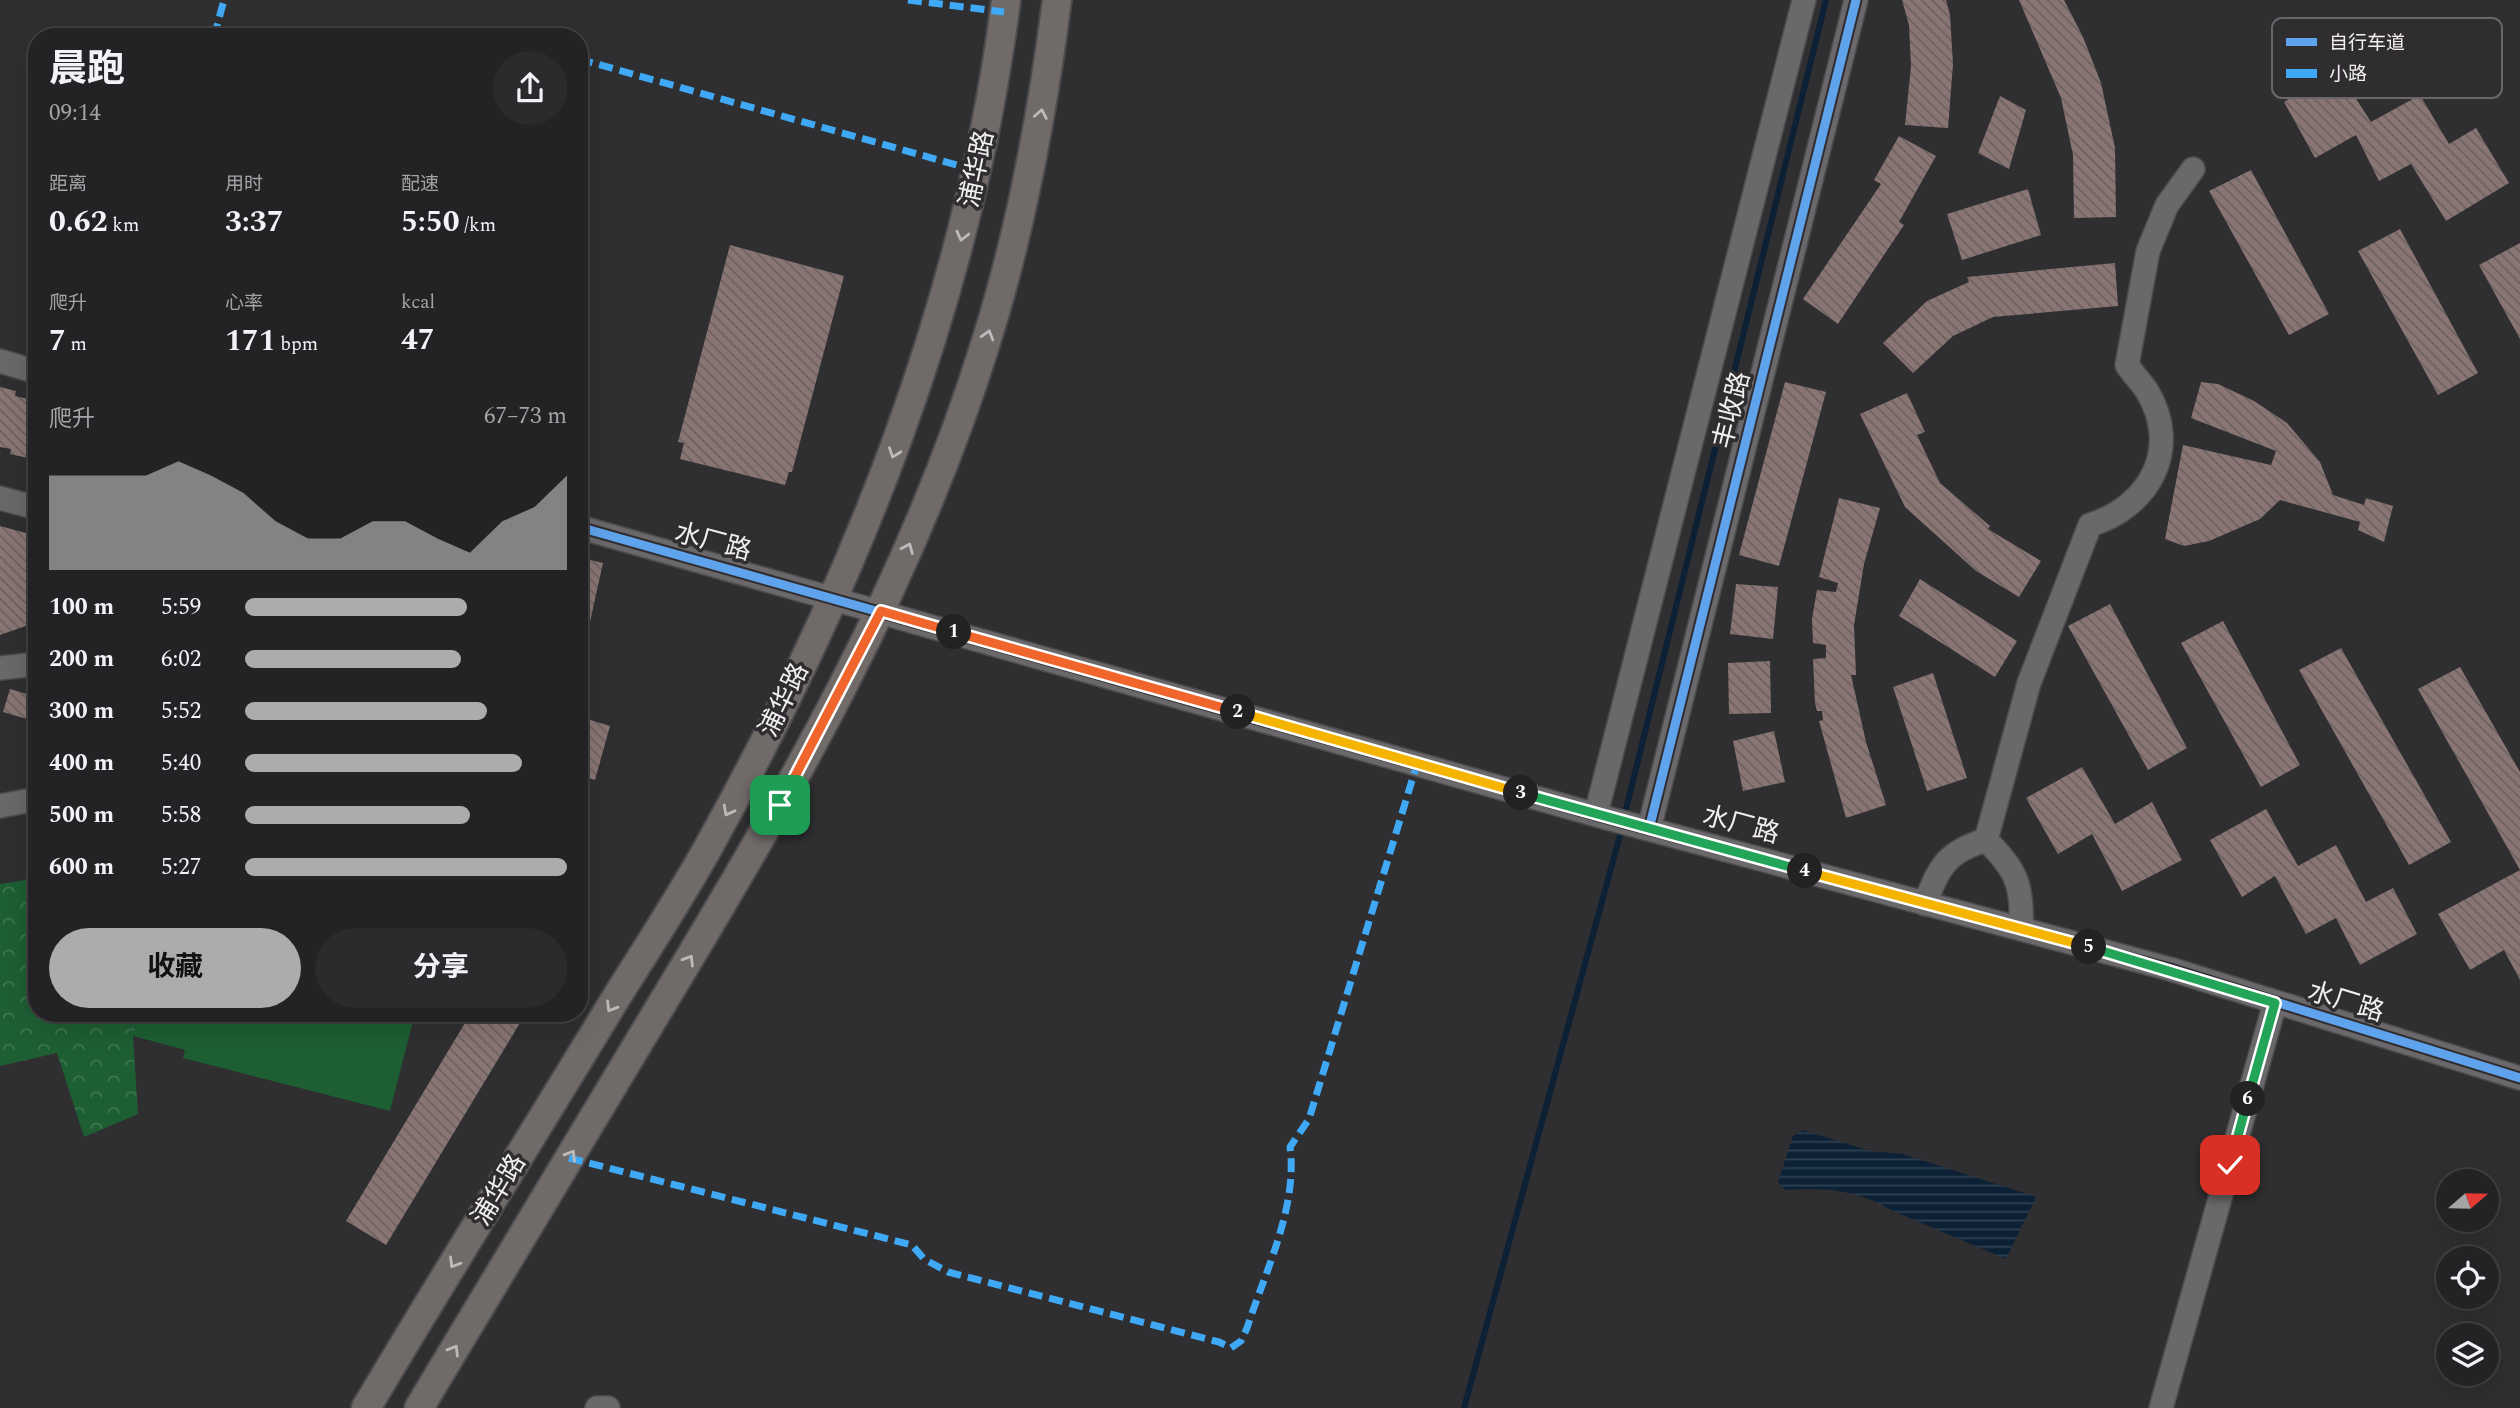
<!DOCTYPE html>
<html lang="zh">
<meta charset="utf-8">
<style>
:root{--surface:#232224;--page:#2b2a2c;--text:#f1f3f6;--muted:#a3a4a6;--line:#403f41;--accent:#adabad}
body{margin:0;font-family:Spectral,"Noto Sans SC",serif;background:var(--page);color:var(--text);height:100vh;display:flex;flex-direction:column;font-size:26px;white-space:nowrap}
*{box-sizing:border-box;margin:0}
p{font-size:23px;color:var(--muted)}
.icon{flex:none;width:38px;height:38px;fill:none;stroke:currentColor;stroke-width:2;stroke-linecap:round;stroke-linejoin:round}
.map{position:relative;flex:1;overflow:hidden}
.details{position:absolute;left:28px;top:28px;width:560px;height:994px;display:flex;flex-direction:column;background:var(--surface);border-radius:28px;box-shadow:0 7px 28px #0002,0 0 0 2px var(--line)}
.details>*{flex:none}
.needle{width:46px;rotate:70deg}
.tools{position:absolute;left:2436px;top:1169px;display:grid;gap:14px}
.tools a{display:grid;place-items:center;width:63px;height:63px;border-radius:50%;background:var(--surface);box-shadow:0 7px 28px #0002,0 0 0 2px var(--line);font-size:35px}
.pin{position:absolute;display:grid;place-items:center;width:60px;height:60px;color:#fff;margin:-30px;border-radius:14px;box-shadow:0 4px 10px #0006}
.km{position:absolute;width:35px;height:35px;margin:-18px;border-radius:50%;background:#222;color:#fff;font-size:19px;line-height:35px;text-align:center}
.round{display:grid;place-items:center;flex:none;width:74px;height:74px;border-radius:37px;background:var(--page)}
.overview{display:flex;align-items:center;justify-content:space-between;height:119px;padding:0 21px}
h1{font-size:38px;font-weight:700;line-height:52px}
.figures{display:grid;grid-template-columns:repeat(3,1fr);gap:10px;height:119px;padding:7px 21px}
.figures div{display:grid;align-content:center}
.figures b{font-size:30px;font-weight:700}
.figures small{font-size:19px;font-weight:400}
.figures p{font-size:19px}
.chart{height:196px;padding:14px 21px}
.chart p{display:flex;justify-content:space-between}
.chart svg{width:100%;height:126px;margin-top:7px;fill:var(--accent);opacity:.7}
.cta{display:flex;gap:14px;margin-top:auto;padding:14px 21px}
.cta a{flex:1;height:80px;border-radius:42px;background:var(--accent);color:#111;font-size:28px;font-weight:700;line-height:80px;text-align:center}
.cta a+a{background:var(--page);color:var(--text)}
ul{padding:0 21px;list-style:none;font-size:23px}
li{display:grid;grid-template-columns:112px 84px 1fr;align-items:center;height:52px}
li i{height:18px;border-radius:9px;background:var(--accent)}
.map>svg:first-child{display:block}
</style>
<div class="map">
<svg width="2520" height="1408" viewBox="0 0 2520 1408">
<defs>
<pattern id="park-crowns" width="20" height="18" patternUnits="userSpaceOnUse" patternTransform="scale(1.75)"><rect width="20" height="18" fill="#1e5e33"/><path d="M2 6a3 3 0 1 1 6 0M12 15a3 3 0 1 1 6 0" fill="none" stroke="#3f7551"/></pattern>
<pattern id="water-rules" width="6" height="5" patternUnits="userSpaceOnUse" patternTransform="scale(1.75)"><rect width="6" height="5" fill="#0c2135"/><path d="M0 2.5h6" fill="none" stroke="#304253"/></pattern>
<pattern id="building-back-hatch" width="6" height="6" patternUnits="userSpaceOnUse" patternTransform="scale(1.75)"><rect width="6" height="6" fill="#897674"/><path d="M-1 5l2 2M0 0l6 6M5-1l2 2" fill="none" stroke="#6c6160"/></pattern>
</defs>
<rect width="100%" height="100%" fill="#2f2e30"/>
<path fill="#1e5e33" d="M139,1013H415L390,1111L183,1058L185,1050L133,1036Z"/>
<path fill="url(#park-crowns)" d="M37,878V1013H139L133,1036L138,1114L84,1137L57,1053L0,1066V884Z"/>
<path fill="url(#water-rules)" d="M1803,1130L1870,1151L1903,1154L2036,1197L2006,1259L1893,1211C1859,1190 1824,1187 1785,1190L1778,1182L1793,1136Z"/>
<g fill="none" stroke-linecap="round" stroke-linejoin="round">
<path stroke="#0c2135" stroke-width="6" d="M1624,817L1826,0
M1464,1408L1622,828"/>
</g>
<path fill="url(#building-back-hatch)" d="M1902,0H1946L1950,15L1953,64L1948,128L1905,125L1911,66L1909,25Z
M2019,0H2064L2083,37L2101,83L2115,148L2116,217L2074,218L2073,155L2061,98Z
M2337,69L2371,122L2420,95L2449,144L2476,128L2509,183L2446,221L2411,164L2379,181L2356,135L2315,158L2284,102Z
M2000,96L2026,110L2009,169L1978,153Z
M1899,136L1936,156L1899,222L1904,225L1838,324L1803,299L1881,184L1874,180Z
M2251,170L2329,314L2289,335L2209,191Z
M2028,189L2041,235L1962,260L1947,214Z
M2400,229L2478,373L2438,395L2358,251Z
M2520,243V339L2479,265Z
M730,245L844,276L792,472H789L785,485L680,459L684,443L678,442Z
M2115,263L2118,306L1993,317L1953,336L1913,373L1883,343L1927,301L1969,282L1967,277Z
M1785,382L1826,392L1779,566L1739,555Z
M2201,382L2218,384L2254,401L2287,423L2320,462L2333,495L2364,505L2366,498L2393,506L2384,542L2358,530L2360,522L2280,500L2260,519L2209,541L2184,546L2165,539L2183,445L2271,465L2276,451L2191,418Z
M0,387L16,391L15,396L37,401V460L10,454L11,449L0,447Z
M1907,393L1925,432L1917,435L1940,483L1990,526L1988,529L2041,561L2019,597L1976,571L1905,507L1860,414Z
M1839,498L1880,508L1864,564L1854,625L1856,675H1851L1866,742L1886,805L1846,818L1819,721L1823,720L1822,711H1817L1815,703L1813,659L1826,658V645L1813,643L1812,619L1817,590L1836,592L1838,583L1819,577Z
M0,526L37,536V622L0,635Z
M579,557L603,563L586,640L579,639Z
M1920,579L2017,641L1995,677L1899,616Z
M1736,584L1778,587L1773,639L1730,634Z
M2110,604L2187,748L2148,770L2068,626Z
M2223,621L2300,765L2261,787L2181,643Z
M2341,648L2451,842L2409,865L2299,670Z
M1770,661L1771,713L1729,714L1728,663Z
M2460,667L2520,772V980L2504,950L2470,970L2438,914L2520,870L2418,689Z
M1933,673L1967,778L1927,791L1893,687Z
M10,689L37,697V722L3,712Z
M584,718L610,726L595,780L579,775V736Z
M1774,731L1785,782L1743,791L1733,741Z
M2082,767L2115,824L2152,802L2182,860L2122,891L2092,834L2058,854L2026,798Z
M2266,809L2298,866L2336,845L2366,902L2393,888L2417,934L2360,965L2336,918L2306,934L2275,876L2242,897L2210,840Z
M471,1013H526L386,1245L346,1221Z"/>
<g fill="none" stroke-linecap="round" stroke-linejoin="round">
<defs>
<path id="minor" d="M0,361L37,372
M0,498L37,508
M579,527L1607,818L2170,969L2520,1078
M0,668L37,664
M0,806L37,799
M1596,814L1804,0
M1649,829L1856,0
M1986,840C2017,870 2023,886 2021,929
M1925,904C1939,867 1946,852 1986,840L2029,683L2090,525C2149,507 2182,449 2147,391C2141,382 2133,374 2127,365L2148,251L2167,205L2193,169
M597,1408H608
M2161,1408L2275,1003"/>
<path id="major" d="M366,1408C446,1273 530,1140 611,1006C644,953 679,900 709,846C856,581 968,301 1006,0
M419,1408C498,1276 578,1144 657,1012C786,799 911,584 985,345C1021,232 1042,117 1057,0"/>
</defs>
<use href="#minor" stroke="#4b4a4c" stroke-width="26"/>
<use href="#major" stroke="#4b4a4c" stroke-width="32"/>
<use href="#minor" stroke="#6a686a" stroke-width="23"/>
<use href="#major" stroke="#706b69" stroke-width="28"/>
<path stroke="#3fa9f5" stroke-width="7" stroke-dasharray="14 7" stroke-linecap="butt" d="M908,0L1004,12
M214,37L224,0
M579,59L978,171
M569,1158L912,1245L924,1259L948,1272L1219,1342L1231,1348L1241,1341L1247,1328C1265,1272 1298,1207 1290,1147L1309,1119L1417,764"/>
<defs>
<path id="cycleway" d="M579,527L1607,818L2170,969L2520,1078
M1649,829L1856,0"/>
</defs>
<use href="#cycleway" stroke="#302d31" stroke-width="13"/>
<use href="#cycleway" stroke="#60a3ed" stroke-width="9"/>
</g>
<defs><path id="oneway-chevron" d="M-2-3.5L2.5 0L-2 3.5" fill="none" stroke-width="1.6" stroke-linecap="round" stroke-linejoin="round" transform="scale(1.75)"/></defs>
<g stroke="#bdbabb">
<use href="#oneway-chevron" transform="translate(1041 114) rotate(-79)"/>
<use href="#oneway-chevron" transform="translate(962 236) rotate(104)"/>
<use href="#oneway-chevron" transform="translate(988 335) rotate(-74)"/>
<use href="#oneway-chevron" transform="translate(894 453) rotate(110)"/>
<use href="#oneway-chevron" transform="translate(908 548) rotate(-67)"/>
<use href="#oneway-chevron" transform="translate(728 811) rotate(118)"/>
<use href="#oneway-chevron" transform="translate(689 960) rotate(-59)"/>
<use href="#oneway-chevron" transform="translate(611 1007) rotate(121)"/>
<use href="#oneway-chevron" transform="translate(571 1155) rotate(-59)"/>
<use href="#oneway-chevron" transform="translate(454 1263) rotate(121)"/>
<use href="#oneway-chevron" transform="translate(454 1350) rotate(-59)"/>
</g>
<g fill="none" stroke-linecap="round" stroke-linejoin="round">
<defs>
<path id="split-1" d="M780,805L881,611L954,632"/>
<path id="split-2" d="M954,632L1238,712"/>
<path id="split-3" d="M1238,712L1521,793"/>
<path id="split-4" d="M1521,793L1805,871"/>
<path id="split-5" d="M1805,871L2089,947"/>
<path id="split-6" d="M2089,947L2275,1003L2248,1099"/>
<path id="split-7" d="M2230,1165L2248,1099"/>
</defs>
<use href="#split-1" stroke="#fff" stroke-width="14"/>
<use href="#split-2" stroke="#fff" stroke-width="14"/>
<use href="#split-3" stroke="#fff" stroke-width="14"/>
<use href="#split-4" stroke="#fff" stroke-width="14"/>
<use href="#split-5" stroke="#fff" stroke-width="14"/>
<use href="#split-6" stroke="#fff" stroke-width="14"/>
<use href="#split-7" stroke="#fff" stroke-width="14"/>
<use href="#split-1" stroke="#f0652b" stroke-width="9"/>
<use href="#split-2" stroke="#f0652b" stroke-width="9"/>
<use href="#split-3" stroke="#f5b400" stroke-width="9"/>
<use href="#split-4" stroke="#22a559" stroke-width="9"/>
<use href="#split-5" stroke="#f5b400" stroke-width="9"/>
<use href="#split-6" stroke="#22a559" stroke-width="9"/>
<use href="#split-7" stroke="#22a559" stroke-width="9"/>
</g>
<g text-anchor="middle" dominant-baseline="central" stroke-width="7" stroke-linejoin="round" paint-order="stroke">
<g font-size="26" fill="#f1eff1" stroke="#302d31">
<text transform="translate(977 169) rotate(-78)">浦华路</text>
<text transform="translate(1732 410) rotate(-76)">丰收路</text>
<text transform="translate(713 542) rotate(15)">水厂路</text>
<text transform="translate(784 700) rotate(-64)">浦华路</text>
<text transform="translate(1741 825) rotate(15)">水厂路</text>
<text transform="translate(2346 1002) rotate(17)">水厂路</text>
<text transform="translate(499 1190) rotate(-59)">浦华路</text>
</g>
</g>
<rect x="2272" y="18" width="230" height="80" rx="10" fill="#302d31" stroke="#6a676b" stroke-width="2"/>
<rect x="2286" y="38" width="31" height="8" fill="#60a3ed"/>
<rect x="2286" y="69" width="31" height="9" fill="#3fa9f5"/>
<g font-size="19" fill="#f1eff1">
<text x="2329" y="49">自行车道</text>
<text x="2329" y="80">小路</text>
</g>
</svg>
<div class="tools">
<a><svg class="needle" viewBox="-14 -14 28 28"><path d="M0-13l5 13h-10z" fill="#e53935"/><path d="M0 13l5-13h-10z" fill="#a3a4a6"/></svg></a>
<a><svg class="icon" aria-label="locate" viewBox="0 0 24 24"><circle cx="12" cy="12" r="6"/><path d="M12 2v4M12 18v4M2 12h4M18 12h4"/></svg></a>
<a><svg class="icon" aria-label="layers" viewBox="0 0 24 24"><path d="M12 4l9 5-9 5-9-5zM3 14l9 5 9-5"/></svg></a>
</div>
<div class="pin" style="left:780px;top:805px;background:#1e9e55"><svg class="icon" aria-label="arrive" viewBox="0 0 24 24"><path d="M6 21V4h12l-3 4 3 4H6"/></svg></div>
<div class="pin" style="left:2230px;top:1165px;background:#d93025"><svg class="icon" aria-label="check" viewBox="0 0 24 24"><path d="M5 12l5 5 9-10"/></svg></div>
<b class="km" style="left:954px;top:632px">1</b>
<b class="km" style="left:1238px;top:712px">2</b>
<b class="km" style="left:1521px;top:793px">3</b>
<b class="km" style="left:1805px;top:871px">4</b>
<b class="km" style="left:2089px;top:947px">5</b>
<b class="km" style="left:2248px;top:1099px">6</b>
<section class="details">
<div class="overview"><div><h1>晨跑</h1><p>09:14</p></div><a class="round"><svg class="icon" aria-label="share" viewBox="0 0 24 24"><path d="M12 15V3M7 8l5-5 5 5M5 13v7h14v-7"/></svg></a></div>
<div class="figures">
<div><p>距离</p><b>0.62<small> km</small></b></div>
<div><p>用时</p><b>3:37</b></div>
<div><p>配速</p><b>5:50<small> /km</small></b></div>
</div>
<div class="figures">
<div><p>爬升</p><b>7<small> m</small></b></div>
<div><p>心率</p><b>171<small> bpm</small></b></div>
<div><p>kcal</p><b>47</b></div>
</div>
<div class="chart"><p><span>爬升</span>67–73 m</p>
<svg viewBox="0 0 160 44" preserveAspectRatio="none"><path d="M0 44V11L10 11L20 11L30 11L40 6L50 11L60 17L70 27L80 33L90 33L100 27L110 27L120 33L130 38L140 27L150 22L160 11V44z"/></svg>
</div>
<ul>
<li><b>100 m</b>5:59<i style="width:69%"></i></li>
<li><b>200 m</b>6:02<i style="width:67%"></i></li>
<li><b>300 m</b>5:52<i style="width:75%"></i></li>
<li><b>400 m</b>5:40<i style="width:86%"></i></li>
<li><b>500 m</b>5:58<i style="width:70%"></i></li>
<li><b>600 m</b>5:27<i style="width:100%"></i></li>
</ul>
<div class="cta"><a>收藏</a><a>分享</a></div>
</section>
</div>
